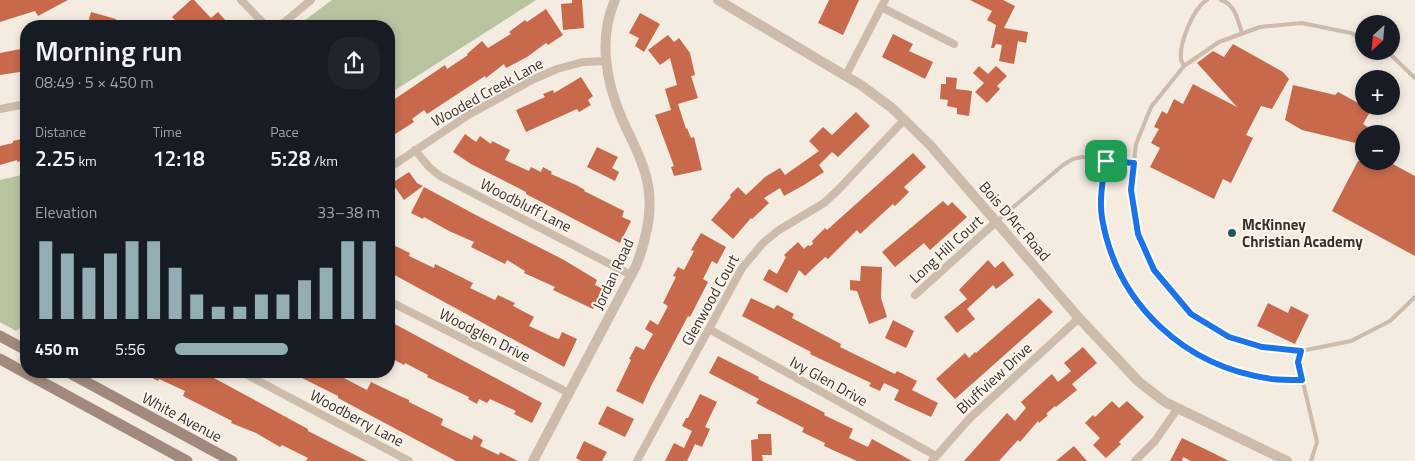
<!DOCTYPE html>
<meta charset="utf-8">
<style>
:root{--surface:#171b24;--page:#20242c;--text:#f1f3f6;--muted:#9ea1a6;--accent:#92aeb2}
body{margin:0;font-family:"Titillium Web",sans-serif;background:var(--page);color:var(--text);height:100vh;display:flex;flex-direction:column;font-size:19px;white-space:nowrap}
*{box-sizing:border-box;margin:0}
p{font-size:16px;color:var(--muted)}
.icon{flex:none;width:28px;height:28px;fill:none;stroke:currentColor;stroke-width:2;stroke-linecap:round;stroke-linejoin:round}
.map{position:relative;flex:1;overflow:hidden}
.panel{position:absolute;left:20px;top:20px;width:375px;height:358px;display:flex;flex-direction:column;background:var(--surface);border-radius:20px;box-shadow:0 2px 8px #0003}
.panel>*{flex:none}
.needle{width:32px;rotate:206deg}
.buttons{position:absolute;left:1355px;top:15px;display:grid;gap:10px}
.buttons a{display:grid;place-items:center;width:45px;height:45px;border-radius:50%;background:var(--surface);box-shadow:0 2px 8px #0003;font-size:25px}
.pin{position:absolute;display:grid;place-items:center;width:42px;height:42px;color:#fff;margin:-21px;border-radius:10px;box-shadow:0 2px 8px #0006}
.round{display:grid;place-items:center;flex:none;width:52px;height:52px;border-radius:20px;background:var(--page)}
.head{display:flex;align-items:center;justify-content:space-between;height:85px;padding:0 15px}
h1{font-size:28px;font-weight:600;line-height:38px}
.figures{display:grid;grid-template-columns:repeat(3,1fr);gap:8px;height:85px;padding:5px 15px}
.figures div{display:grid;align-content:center}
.figures b{font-size:21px;font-weight:600}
.figures small{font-size:14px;font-weight:400}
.figures p{font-size:14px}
.chart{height:140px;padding:10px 15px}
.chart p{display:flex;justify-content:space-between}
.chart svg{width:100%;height:90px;margin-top:5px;stroke:var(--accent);stroke-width:6}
ul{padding:0 15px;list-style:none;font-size:16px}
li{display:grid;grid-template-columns:80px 60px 1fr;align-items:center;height:38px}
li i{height:12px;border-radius:6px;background:var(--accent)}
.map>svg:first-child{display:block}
</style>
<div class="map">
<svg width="1415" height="461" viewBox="0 0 1415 461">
<rect width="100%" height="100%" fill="#f4ebe1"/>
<path fill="#b8c4a0" d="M332,0H536L389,94V26H297Z
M26,174V324L16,331L0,322V180Z"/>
<path fill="#c8694b" d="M0,0H68L38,16L35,11L0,22Z
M191,0H194L211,18L218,12L227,22L222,26H181L172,17Z
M572,0H582L584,28L563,30L561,4L572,3Z
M829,0H859L843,35L818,23Z
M970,0H1003L1015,6L1004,28L1028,32L1026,43L1018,41L1014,64L999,61L1002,45L996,44L994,48H991L996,25L987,20L992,11Z
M546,9L563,35L548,45L546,43L527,57L506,68L504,64L486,78L485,76L427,114L424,110L412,119L414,122L389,138V103L445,65L447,69L468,55L467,54L482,41L488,48L511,34L509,32L525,20L527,22Z
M91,12L116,19L115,26H87Z
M640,13L660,24L644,52L635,46L639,38L629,33Z
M893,34L913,44L909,51L933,62L925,79L882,57Z
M668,35L674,42L679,38L690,53L695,75L691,76L698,98L678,104L686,129L687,128L691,138L694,137L702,170L674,176L671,167L674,166L655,115L671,110L665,89L677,85L670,58L660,65L648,50Z
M1233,44L1283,72L1289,79L1272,109L1261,106L1246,135L1253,138L1231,183L1223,179L1214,199L1150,167L1160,148L1151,143L1159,129L1154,127L1162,111L1167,114L1174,99L1183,104L1193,84L1237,107L1197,63L1213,51L1224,57Z
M26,48V71L0,75V53Z
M979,66L988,74L996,66L1007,76L997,86L1000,89L987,103L975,92L984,83L973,73Z
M581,77L593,96L588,100L591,105L579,112L577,109L526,132L516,110L545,97L543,94L553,90L554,93Z
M946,77L957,78L956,89L972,91L969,116L957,114V108L947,106L948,100L940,99L941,84H946Z
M1293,85L1335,95L1338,92L1371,110L1363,124L1369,128L1368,134H1364V145L1302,130L1285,120Z
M856,112L870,126L838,157L832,152L819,165L824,172L804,185L784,196L780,188L764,198L769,203L752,219L751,218L733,239L711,220L731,197L730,195L738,187L746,195L765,177L780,168L785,175L819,151L809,141L823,127L832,135Z
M465,134L476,142L480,136L491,144L492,141L510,150L505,160L529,171L531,167L541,172L543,167L552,172L551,174L576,185L585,190L584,191L624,211L622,217L631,221L620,243L526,194V192L471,164L453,152Z
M26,138V160L17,162V160L0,165V146L13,143V141Z
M597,147L618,157L612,168L619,172L615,181L587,167Z
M913,153L926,167L904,187L909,192L895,206L893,204L860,234L857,230L828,259L825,257L805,276L799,270L787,293L763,280L769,269L777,274L786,257L784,255L798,242L804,249L808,245L810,246L813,244L812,241L825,228L827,230Z
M1358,161H1387L1415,176V256L1332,211Z
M409,172L417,183L423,186L404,200L392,183Z
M424,187L474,214L564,260L597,280L595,285L603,289L593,309L553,290L555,287L524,273L525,271L507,260L505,264L471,247L474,242L449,231L424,217L423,219L411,213Z
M943,201L948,206L952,202L967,217L930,250L924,243L895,267L882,252Z
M701,233L726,247L717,264L712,261L703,279L708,282L690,317L688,316L651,386L643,404L616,391L631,360L629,359L636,346L644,350L653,334L645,329L650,320L658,325L668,306L663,303L676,277L673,276L678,267L684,270L694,251L691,250Z
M389,243L410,253L409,256L434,268L435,264L473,283L470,288L495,300L498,295L515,303L513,306L534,317L529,326L555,338L559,339L562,332L577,339L564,367L389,272Z
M988,260L995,268L1003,261L1014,275L996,289L993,285L967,309L975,319L957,333L944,317L967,299L959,290Z
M861,266L882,267L881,298L887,317L869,324L857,291L850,290V280L860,281Z
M751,298L774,309L777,305L794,314L792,318L841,344L840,347L895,374L897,371L917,381L912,390L938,403L931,417L894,400L899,390L884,383L880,391L869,386L871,383L810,354L811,352L742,316Z
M1039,298L1053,312L955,399L936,379L965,353L969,358L975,352L976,353Z
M1268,303L1288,313L1291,306L1309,315L1295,344L1257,326Z
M893,320L914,331L906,348L885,338Z
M389,321L542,403L532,423L514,414L516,411L490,399L487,403L479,399L477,404L468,399L469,397L427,377L428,375L405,363L404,365L389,357Z
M1083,347L1097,363L1072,384L1077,390L1056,407L1055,406L1046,414L1048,415L1039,423L1038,421L1020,442L1018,440L999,461H964L1007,413L1015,421L1026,408L1021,402L1043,382L1052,374L1058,382L1071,371L1064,363Z
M718,356L759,377L758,379L806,403L825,413L824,415L853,429L849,438L868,447L872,439L912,461H857L824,446L825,443L802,432L804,428L756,403L759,399L709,373Z
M140,371H201L308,429V431L367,461H306L308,458L282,445L280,447L256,433L231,423L232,421L183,396L185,391L159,379L158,381Z
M288,371H345L342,377L367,390L371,382L400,396L409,400V402L443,419L441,425L472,440L474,435L483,440L480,446L499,455L500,452L518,461H456L338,398V396Z
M700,394L717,402L705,427L710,429L702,447L695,444L687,461H665L674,443L684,448L692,431L682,426L686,418H688Z
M1112,401L1119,408L1127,401L1144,417L1119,442L1121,444L1106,458L1093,445L1100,438L1085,423L1093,415L1095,417Z
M607,406L634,419L625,437L598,424Z
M758,434H771L772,455H762L763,461H752L751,440L758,439Z
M1182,438L1207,450L1229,461H1191L1183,457L1182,461H1170Z
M584,441L607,452L602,461H581L576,458Z
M1074,446L1087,461H1056Z"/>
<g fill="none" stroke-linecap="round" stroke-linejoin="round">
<path stroke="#cdbbac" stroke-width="4" d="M1221,0C1235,4 1238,21 1242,33
M1364,40L1351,33L1302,23L1260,27L1219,42L1184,66L1151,107L1136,144L1131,190L1138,234L1154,270L1191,314L1229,337L1262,347L1301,351L1351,341L1390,321L1415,297
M1385,51L1390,54L1415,78
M1184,66C1183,64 1181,61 1181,59C1179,43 1194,7 1207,0
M1105,161C1103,179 1099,199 1102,218C1117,305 1184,367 1272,379C1282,380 1292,380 1302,380
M998,220L1063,165L1073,159L1082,157L1134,163
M1301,351L1298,361L1317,442L1311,461"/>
<path stroke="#cdbbac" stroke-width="8" d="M241,0L266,26
M881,7L954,44
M280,26L311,0
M846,75L885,0
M0,109L26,104
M415,150L429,167L440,176L631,275
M389,168L470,114L534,79L557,69L583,62L606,61
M915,295L996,222
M389,301L569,393
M709,329L936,456
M240,371L409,461
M637,461L742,268L763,243L779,230L824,203L837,191L905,119
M932,461L970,418L1079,318
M1135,461L1155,441L1178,408"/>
<path stroke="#cdbbac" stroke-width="10" d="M718,0L861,85L892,108L930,145L1079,318L1139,382L1165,402L1287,461
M533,461L636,266C647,238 654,209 647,180C642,158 631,139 622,119C606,82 598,38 615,0"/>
<path stroke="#a18a7d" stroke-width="11" d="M0,336L26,350
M0,359L187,461
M66,371L232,461"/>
</g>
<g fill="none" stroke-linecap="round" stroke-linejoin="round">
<defs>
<path id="route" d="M1106,161L1134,163L1131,190L1138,234L1154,270L1191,314L1229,337L1262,347L1301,351L1298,362L1302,380C1292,380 1282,380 1272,379C1185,367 1117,305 1102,218C1099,199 1103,179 1106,161Z"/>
</defs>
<use href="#route" stroke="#fff" stroke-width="10"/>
<use href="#route" stroke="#1a73e8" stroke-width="6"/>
</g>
<circle fill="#1f5a5e" stroke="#fbf5ee" stroke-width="2" cx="1232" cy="233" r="5"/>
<g text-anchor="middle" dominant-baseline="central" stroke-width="4" stroke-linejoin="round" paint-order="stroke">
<g font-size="15" fill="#3b302b" stroke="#fbf5ee">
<text transform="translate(487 92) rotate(-29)">Wooded Creek Lane</text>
<text transform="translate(526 205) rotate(27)">Woodbluff Lane</text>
<text transform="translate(1015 221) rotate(49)">Bois D'Arc Road</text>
<text transform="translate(946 249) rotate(-42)">Long Hill Court</text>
<text transform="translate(613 274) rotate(-65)">Jordan Road</text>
<text transform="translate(710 300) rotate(-61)">Glenwood Court</text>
<text transform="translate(485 335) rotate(27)">Woodglen Drive</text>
<text transform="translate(994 378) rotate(-43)">Bluffview Drive</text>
<text transform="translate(829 381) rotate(29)">Ivy Glen Drive</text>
<text transform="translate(182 417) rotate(28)">White Avenue</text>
<text transform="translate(357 418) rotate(28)">Woodberry Lane</text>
</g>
<g font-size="15" font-weight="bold" fill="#3b302b" stroke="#fbf5ee" text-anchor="start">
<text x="1242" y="224">McKinney<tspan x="1242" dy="17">Christian Academy</tspan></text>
</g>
</g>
</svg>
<div class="buttons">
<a><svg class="needle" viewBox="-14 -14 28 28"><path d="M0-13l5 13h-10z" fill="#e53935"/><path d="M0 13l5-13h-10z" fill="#9ea1a6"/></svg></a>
<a>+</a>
<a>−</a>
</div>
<div class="pin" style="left:1106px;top:161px;background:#1e9e55"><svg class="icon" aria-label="arrive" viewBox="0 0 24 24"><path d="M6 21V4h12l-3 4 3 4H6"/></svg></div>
<section class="panel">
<div class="head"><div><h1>Morning run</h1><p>08:49 · 5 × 450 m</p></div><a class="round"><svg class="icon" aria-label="share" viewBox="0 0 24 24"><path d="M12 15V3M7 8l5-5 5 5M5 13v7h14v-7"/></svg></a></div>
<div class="figures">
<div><p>Distance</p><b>2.25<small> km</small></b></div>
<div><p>Time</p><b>12:18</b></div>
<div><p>Pace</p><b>5:28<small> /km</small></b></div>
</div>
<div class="chart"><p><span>Elevation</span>33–38 m</p>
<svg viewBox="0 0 160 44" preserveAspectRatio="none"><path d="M5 44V6M15 44V12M25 44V19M35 44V12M45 44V6M55 44V6M65 44V19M75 44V32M85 44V38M95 44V38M105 44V32M115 44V32M125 44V25M135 44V19M145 44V6M155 44V6"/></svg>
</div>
<ul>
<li><b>450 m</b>5:56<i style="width:55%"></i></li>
</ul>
</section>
</div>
